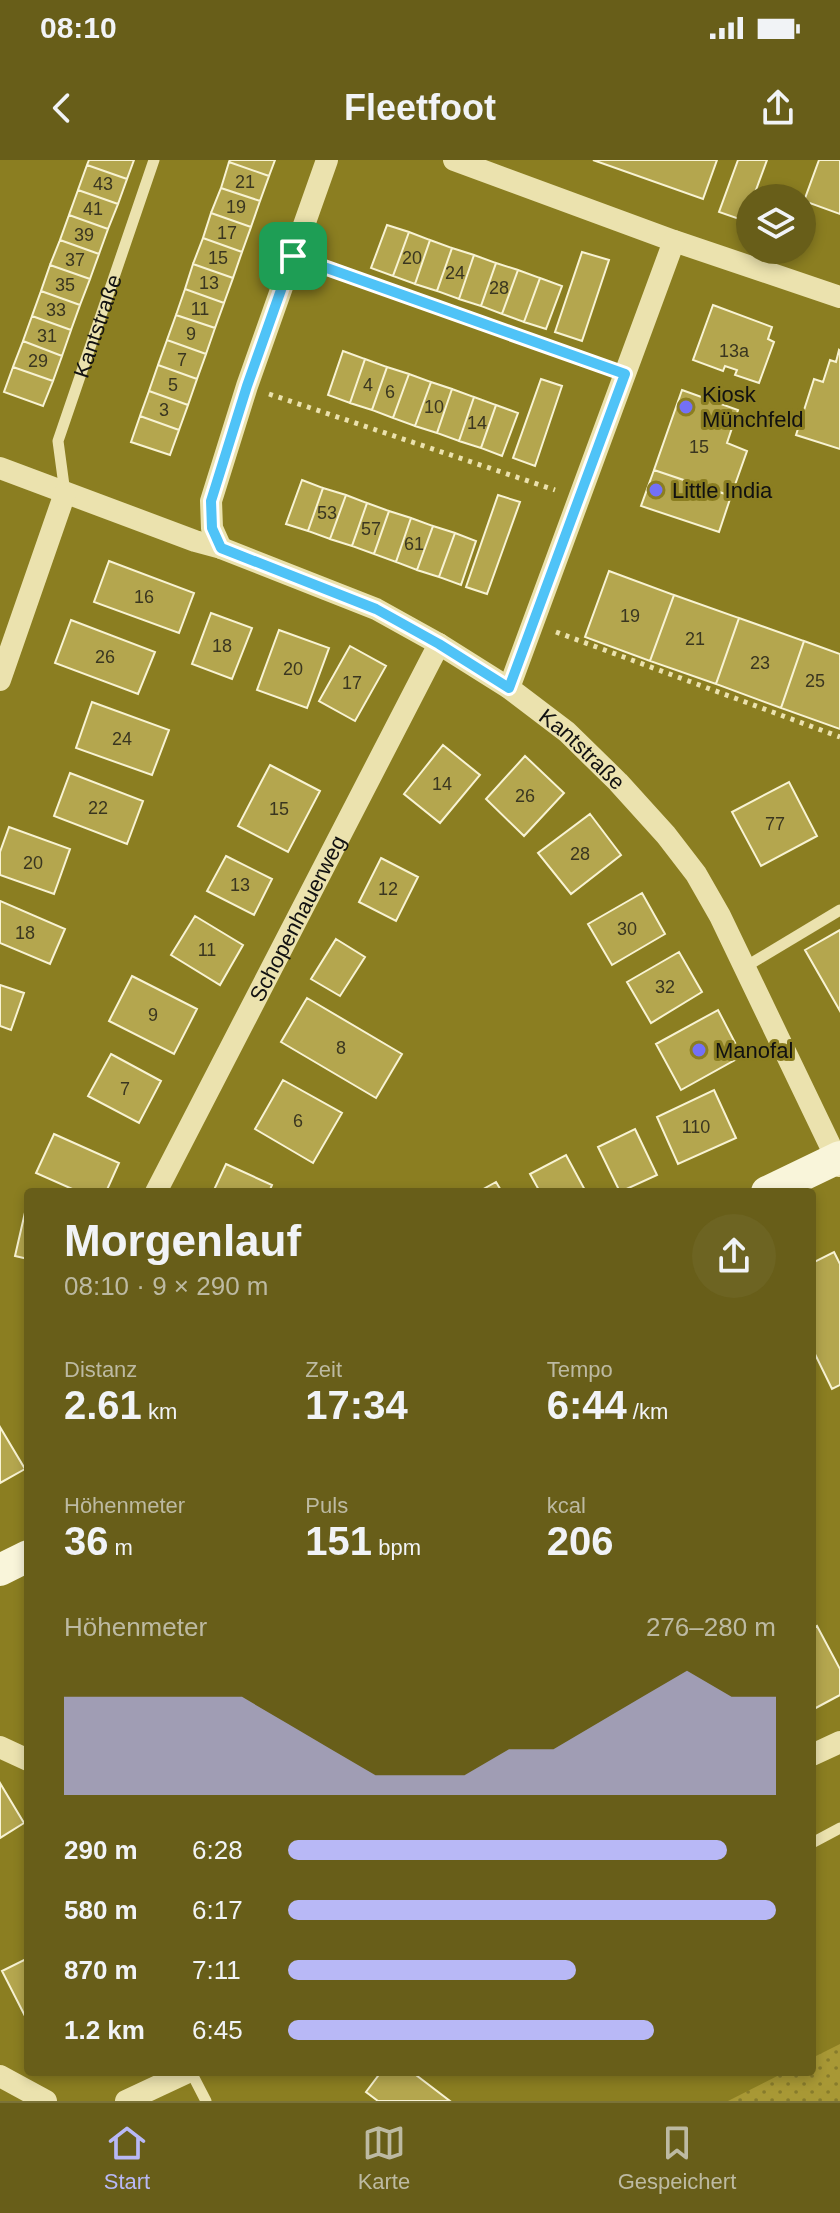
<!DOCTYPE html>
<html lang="de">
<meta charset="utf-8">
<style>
:root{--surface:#685e19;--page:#6d6422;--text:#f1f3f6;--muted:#bdbaa2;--line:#7b7338;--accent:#b8b8f6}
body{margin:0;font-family:Helvetica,sans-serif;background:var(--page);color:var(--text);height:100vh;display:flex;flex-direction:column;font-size:30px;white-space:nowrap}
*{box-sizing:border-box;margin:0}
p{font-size:26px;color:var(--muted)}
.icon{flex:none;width:44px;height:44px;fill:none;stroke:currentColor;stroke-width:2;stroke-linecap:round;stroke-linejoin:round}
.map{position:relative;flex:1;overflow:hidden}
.sheet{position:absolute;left:24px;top:1028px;width:792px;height:888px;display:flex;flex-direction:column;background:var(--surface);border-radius:8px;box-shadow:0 4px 12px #0003}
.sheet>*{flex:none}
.controls{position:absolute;left:736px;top:24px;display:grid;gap:16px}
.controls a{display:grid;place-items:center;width:80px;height:80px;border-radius:50%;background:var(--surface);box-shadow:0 4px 12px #0003;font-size:40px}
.pin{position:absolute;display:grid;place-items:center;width:68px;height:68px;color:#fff;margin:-34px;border-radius:16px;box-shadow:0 4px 12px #0006}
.round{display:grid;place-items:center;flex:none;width:84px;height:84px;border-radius:42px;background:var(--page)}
.headline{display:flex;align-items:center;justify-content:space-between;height:136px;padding:0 40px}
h1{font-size:44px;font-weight:600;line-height:60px}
.figures{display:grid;grid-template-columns:repeat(3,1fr);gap:12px;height:136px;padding:8px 40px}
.figures div{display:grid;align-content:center}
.figures b{font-size:40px;font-weight:600}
.figures small{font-size:22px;font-weight:400}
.figures p{font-size:22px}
.chart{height:224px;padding:16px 40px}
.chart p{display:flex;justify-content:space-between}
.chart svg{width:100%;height:144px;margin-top:8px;fill:var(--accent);opacity:.7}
ul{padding:0 40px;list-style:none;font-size:26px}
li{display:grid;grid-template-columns:128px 96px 1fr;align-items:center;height:60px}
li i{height:20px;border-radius:10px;background:var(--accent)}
.status{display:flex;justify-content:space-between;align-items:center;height:56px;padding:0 40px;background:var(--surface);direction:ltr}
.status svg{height:22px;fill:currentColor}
header{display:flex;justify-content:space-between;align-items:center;height:104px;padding:0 40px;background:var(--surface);font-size:36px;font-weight:600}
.tabs{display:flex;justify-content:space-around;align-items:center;height:112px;border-top:2px solid var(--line);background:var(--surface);font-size:22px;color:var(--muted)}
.tabs a{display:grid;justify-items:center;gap:4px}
.tabs .on{color:var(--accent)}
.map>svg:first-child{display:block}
</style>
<div class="status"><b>08:10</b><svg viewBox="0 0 49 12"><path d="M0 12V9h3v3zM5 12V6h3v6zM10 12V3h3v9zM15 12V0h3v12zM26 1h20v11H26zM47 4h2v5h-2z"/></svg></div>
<header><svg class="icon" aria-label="back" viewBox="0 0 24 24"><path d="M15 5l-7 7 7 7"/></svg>Fleetfoot<svg class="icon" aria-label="share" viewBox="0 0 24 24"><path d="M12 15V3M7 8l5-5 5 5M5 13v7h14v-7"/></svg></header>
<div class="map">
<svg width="840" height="1941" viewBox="0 0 840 1941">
<defs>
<pattern id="park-dots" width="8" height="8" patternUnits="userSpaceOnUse" patternTransform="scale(2)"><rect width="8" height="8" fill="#a89835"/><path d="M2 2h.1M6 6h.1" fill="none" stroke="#877b2b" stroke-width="1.8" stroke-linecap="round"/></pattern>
</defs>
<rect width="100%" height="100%" fill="#8b7e21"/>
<path fill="url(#park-dots)" d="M840,1884V1941H728L785,1912H812V1898Z"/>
<path fill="#b4a64e" stroke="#f8f3d3" stroke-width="2" d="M89,0H134L127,19L87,5Z
M230,0H275L269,16L229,2Z
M593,0H717L703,39Z
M738,0H767L753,38H750L745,61L719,52Z
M819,0H840V54L804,41Z
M229,2L269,16L260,41L221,28Z
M87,5L127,19L118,44L78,30Z
M221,28L260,41L251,67L211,53Z
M78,30L118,44L108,69L69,55Z
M211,53L251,67L242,92L203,78Z
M69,55L108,69L99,94L60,80Z
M387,65L409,72L393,116L371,108Z
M409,72L430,80L415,124L393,116Z
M203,78L242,92L233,118L193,104Z
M60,80L99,94L90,119L50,105Z
M430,80L452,88L437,131L415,124Z
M452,88L474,95L459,139L437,131Z
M582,92L609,100L582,181L555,172Z
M474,95L496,103L481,146L459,139Z
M496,103L518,110L502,154L481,146Z
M193,104L233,118L224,143L185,129Z
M50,105L90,119L80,145L41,131Z
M518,110L540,118L524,162L502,154Z
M540,118L562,126L546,169L524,162Z
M185,129L224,143L215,168L176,155Z
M41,131L80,145L71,170L32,156Z
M713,145L772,167L768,179L774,182L759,223L735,215L737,210L725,206L723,211L693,200Z
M176,155L215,168L206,194L167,180Z
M32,156L71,170L62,196L23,181Z
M167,180L206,194L197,219L158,205Z
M23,181L62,196L53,221L13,207Z
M839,190L840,191V289L796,275L814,219L823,222L830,200L836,202Z
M343,191L365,199L350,243L328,235Z
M365,199L387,207L372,250L350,243Z
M158,205L197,219L188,245L149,231Z
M13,207L53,221L43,246L4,232Z
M387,207L409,214L393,258L372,250Z
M409,214L431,222L415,266L393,258Z
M541,219L562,226L535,306L513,298Z
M431,222L452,229L437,273L415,266Z
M452,229L474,237L459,281L437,273Z
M682,230L738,250L727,283L747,291L731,336L654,310Z
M149,231L188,245L179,270L140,256Z
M474,237L496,245L481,288L459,281Z
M496,245L518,253L502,296L481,288Z
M140,256L179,270L170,295L131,282Z
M654,310L731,336L719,372L641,346Z
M302,320L323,328L308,371L286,364Z
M323,328L346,335L330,379L308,371Z
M346,335L367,343L352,386L330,379Z
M498,335L520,342L487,434L466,427Z
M367,343L389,351L374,394L352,386Z
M389,351L411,358L396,402L374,394Z
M411,358L433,366L417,410L396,402Z
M433,366L455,373L439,417L417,410Z
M455,373L476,381L461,425L439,417Z
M109,401L194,433L179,473L94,442Z
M609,411L674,435L650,501L585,477Z
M674,435L739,458L716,524L650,501Z
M211,453L252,468L232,519L192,504Z
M739,458L804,481L781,548L716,524Z
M71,460L155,492L138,534L55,503Z
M279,470L329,488L307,548L257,530Z
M804,481L840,494V569L781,548Z
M350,486L386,506L355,561L319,541Z
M92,542L169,570L152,615L76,588Z
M443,585L480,615L440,663L404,634Z
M525,596L564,633L524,676L486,639Z
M270,605L320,631L288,692L238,666Z
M70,613L143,641L127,684L54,656Z
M789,622L817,676L761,706L732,652Z
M590,654L621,695L571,734L538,693Z
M9,667L70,689L54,734L0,715V692Z
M226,696L272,719L254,755L207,731Z
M381,698L418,717L396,761L359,742Z
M642,733L665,774L612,805L588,764Z
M0,741L65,769L50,804L0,783Z
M195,756L243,785L220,825L171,795Z
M840,770V851L805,790Z
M336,779L365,797L340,836L311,819Z
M679,792L702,832L651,863L627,822Z
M132,816L197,849L174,894L109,861Z
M0,825L24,833L11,870L0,866Z
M307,838L402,894L376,938L281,882Z
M718,850L742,896L681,930L656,884Z
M111,894L161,921L139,963L88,936Z
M283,920L342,953L313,1003L255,969Z
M714,930L736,978L678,1004L657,957Z
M635,969L657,1015L620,1032L598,987Z
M54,974L119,1003L106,1032H79L36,1013Z
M566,995L586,1032H540L530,1014Z
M226,1004L272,1025L269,1032H213Z
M496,1022L502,1032H478Z
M26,1048L28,1049V1099L15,1096Z
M834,1092L840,1104V1225L832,1229L812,1188V1103Z
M0,1267L25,1309L0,1323Z
M817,1466L840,1509V1535L812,1550V1469Z
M0,1623L24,1663L0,1678Z
M28,1798V1860H27L2,1811Z
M381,1912H412L450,1941H378L366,1932Z"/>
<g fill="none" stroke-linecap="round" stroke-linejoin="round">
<path stroke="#ebe2ae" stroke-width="5" stroke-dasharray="4 6" stroke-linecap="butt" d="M316,105L601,205
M269,234L555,330
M556,472L840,577"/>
<g stroke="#ebe2ae" stroke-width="11">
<path id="s1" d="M65,333L58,281L154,0"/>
<path d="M745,807L840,750"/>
<path d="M812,1683L840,1668"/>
<path d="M191,1912L206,1941"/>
</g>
<g stroke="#ebe2ae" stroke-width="22">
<path d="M454,0L674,81L840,137"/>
<path id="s2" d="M0,308L195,381L221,388L376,449L439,484L509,528L567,572L618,622L666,675L696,714L720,756L840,1006"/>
<path d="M221,388L212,368L211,341L247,226L327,0"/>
<path d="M0,520L65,333"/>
<path d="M509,528L674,81"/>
<path id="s3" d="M156,1032L439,484"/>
<path d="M0,1587L28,1600"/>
<path d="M812,1595L840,1582"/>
<path d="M0,1916L46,1941"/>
<path d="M126,1941L188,1912"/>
</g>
<path stroke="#f9f5da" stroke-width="32" d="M767,1032L840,997
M0,1410L28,1396"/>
</g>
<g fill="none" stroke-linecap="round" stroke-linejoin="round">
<defs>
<path id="route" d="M293,96L625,214L509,528L439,484L376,449L221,388L212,368L211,341L247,226Z"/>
</defs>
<use href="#route" stroke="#fff" stroke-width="16"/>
<use href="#route" stroke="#4fc3f7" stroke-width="10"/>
</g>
<g fill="#7370f7" stroke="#8b7e21" stroke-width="3">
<circle cx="686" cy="247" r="8"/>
<circle cx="656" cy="330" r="8"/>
<circle cx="699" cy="890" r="8"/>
</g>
<g text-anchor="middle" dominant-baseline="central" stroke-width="6" stroke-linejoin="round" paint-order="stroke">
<g font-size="18" fill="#3a3620">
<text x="245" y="22">21</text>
<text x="103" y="24">43</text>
<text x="236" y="47">19</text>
<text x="93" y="49">41</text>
<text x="227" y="73">17</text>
<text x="84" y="75">39</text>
<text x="218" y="98">15</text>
<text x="412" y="98">20</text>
<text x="75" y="100">37</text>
<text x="455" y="113">24</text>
<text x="209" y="123">13</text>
<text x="65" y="125">35</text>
<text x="499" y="128">28</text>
<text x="200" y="149">11</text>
<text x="56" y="150">33</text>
<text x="191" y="174">9</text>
<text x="47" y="176">31</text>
<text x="734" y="191">13a</text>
<text x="182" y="200">7</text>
<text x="38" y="201">29</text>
<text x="173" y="225">5</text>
<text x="368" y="225">4</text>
<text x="390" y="232">6</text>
<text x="434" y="247">10</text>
<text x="164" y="250">3</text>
<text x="477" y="263">14</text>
<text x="699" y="287">15</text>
<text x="327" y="353">53</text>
<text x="371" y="369">57</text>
<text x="414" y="384">61</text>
<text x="144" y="437">16</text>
<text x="630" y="456">19</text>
<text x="695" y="479">21</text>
<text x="222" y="486">18</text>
<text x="105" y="497">26</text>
<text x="760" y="503">23</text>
<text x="293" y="509">20</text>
<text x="815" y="521">25</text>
<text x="352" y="523">17</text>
<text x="122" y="579">24</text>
<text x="442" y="624">14</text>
<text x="525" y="636">26</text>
<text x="98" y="648">22</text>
<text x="279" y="649">15</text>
<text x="775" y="664">77</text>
<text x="580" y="694">28</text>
<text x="33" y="703">20</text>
<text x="240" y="725">13</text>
<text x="388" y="729">12</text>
<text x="627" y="769">30</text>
<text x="25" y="773">18</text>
<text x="207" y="790">11</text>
<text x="665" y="827">32</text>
<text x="153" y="855">9</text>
<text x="341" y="888">8</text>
<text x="125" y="929">7</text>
<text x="298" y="961">6</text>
<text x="696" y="967">110</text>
</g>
<g font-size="22" fill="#111" stroke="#8b7e21">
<text stroke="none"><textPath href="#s1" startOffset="174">Kantstraße</textPath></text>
<text stroke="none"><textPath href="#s2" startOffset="652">Kantstraße</textPath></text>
<text stroke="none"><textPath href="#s3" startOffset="308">Schopenhauerweg</textPath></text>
</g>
<g font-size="22" fill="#111" stroke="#8b7e21" text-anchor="start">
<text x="702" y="234">Kiosk<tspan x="702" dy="25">Münchfeld</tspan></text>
<text x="672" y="330">Little India</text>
<text x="715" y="890">Manofal</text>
</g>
</g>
</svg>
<div class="controls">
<a><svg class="icon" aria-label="layers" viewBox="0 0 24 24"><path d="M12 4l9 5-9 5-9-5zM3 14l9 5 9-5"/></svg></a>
</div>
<div class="pin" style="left:293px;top:96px;background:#1e9e55"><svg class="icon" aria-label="arrive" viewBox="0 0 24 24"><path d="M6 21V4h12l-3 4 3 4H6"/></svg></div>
<section class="sheet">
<div class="headline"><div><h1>Morgenlauf</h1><p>08:10 · 9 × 290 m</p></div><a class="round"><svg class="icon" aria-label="share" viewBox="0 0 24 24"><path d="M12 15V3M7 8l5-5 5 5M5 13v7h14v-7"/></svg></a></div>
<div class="figures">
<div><p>Distanz</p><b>2.61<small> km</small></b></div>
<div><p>Zeit</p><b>17:34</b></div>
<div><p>Tempo</p><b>6:44<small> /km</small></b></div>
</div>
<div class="figures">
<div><p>Höhenmeter</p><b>36<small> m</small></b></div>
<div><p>Puls</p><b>151<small> bpm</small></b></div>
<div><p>kcal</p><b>206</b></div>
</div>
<div class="chart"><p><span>Höhenmeter</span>276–280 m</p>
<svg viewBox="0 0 160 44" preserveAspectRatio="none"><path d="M0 44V14L10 14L20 14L30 14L40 14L50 22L60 30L70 38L80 38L90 38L100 30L110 30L120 22L130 14L140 6L150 14L160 14V44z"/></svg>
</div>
<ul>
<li><b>290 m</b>6:28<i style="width:90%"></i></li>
<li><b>580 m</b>6:17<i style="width:100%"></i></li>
<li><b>870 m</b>7:11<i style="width:59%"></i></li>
<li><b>1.2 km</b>6:45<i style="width:75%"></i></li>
</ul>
</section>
</div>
<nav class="tabs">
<a class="on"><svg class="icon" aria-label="home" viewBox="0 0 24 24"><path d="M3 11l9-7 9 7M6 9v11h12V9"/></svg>Start</a>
<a><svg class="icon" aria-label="map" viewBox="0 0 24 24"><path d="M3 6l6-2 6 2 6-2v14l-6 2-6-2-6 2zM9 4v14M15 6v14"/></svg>Karte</a>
<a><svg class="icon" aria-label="saved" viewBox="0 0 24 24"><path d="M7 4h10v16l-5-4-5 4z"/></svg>Gespeichert</a>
</nav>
